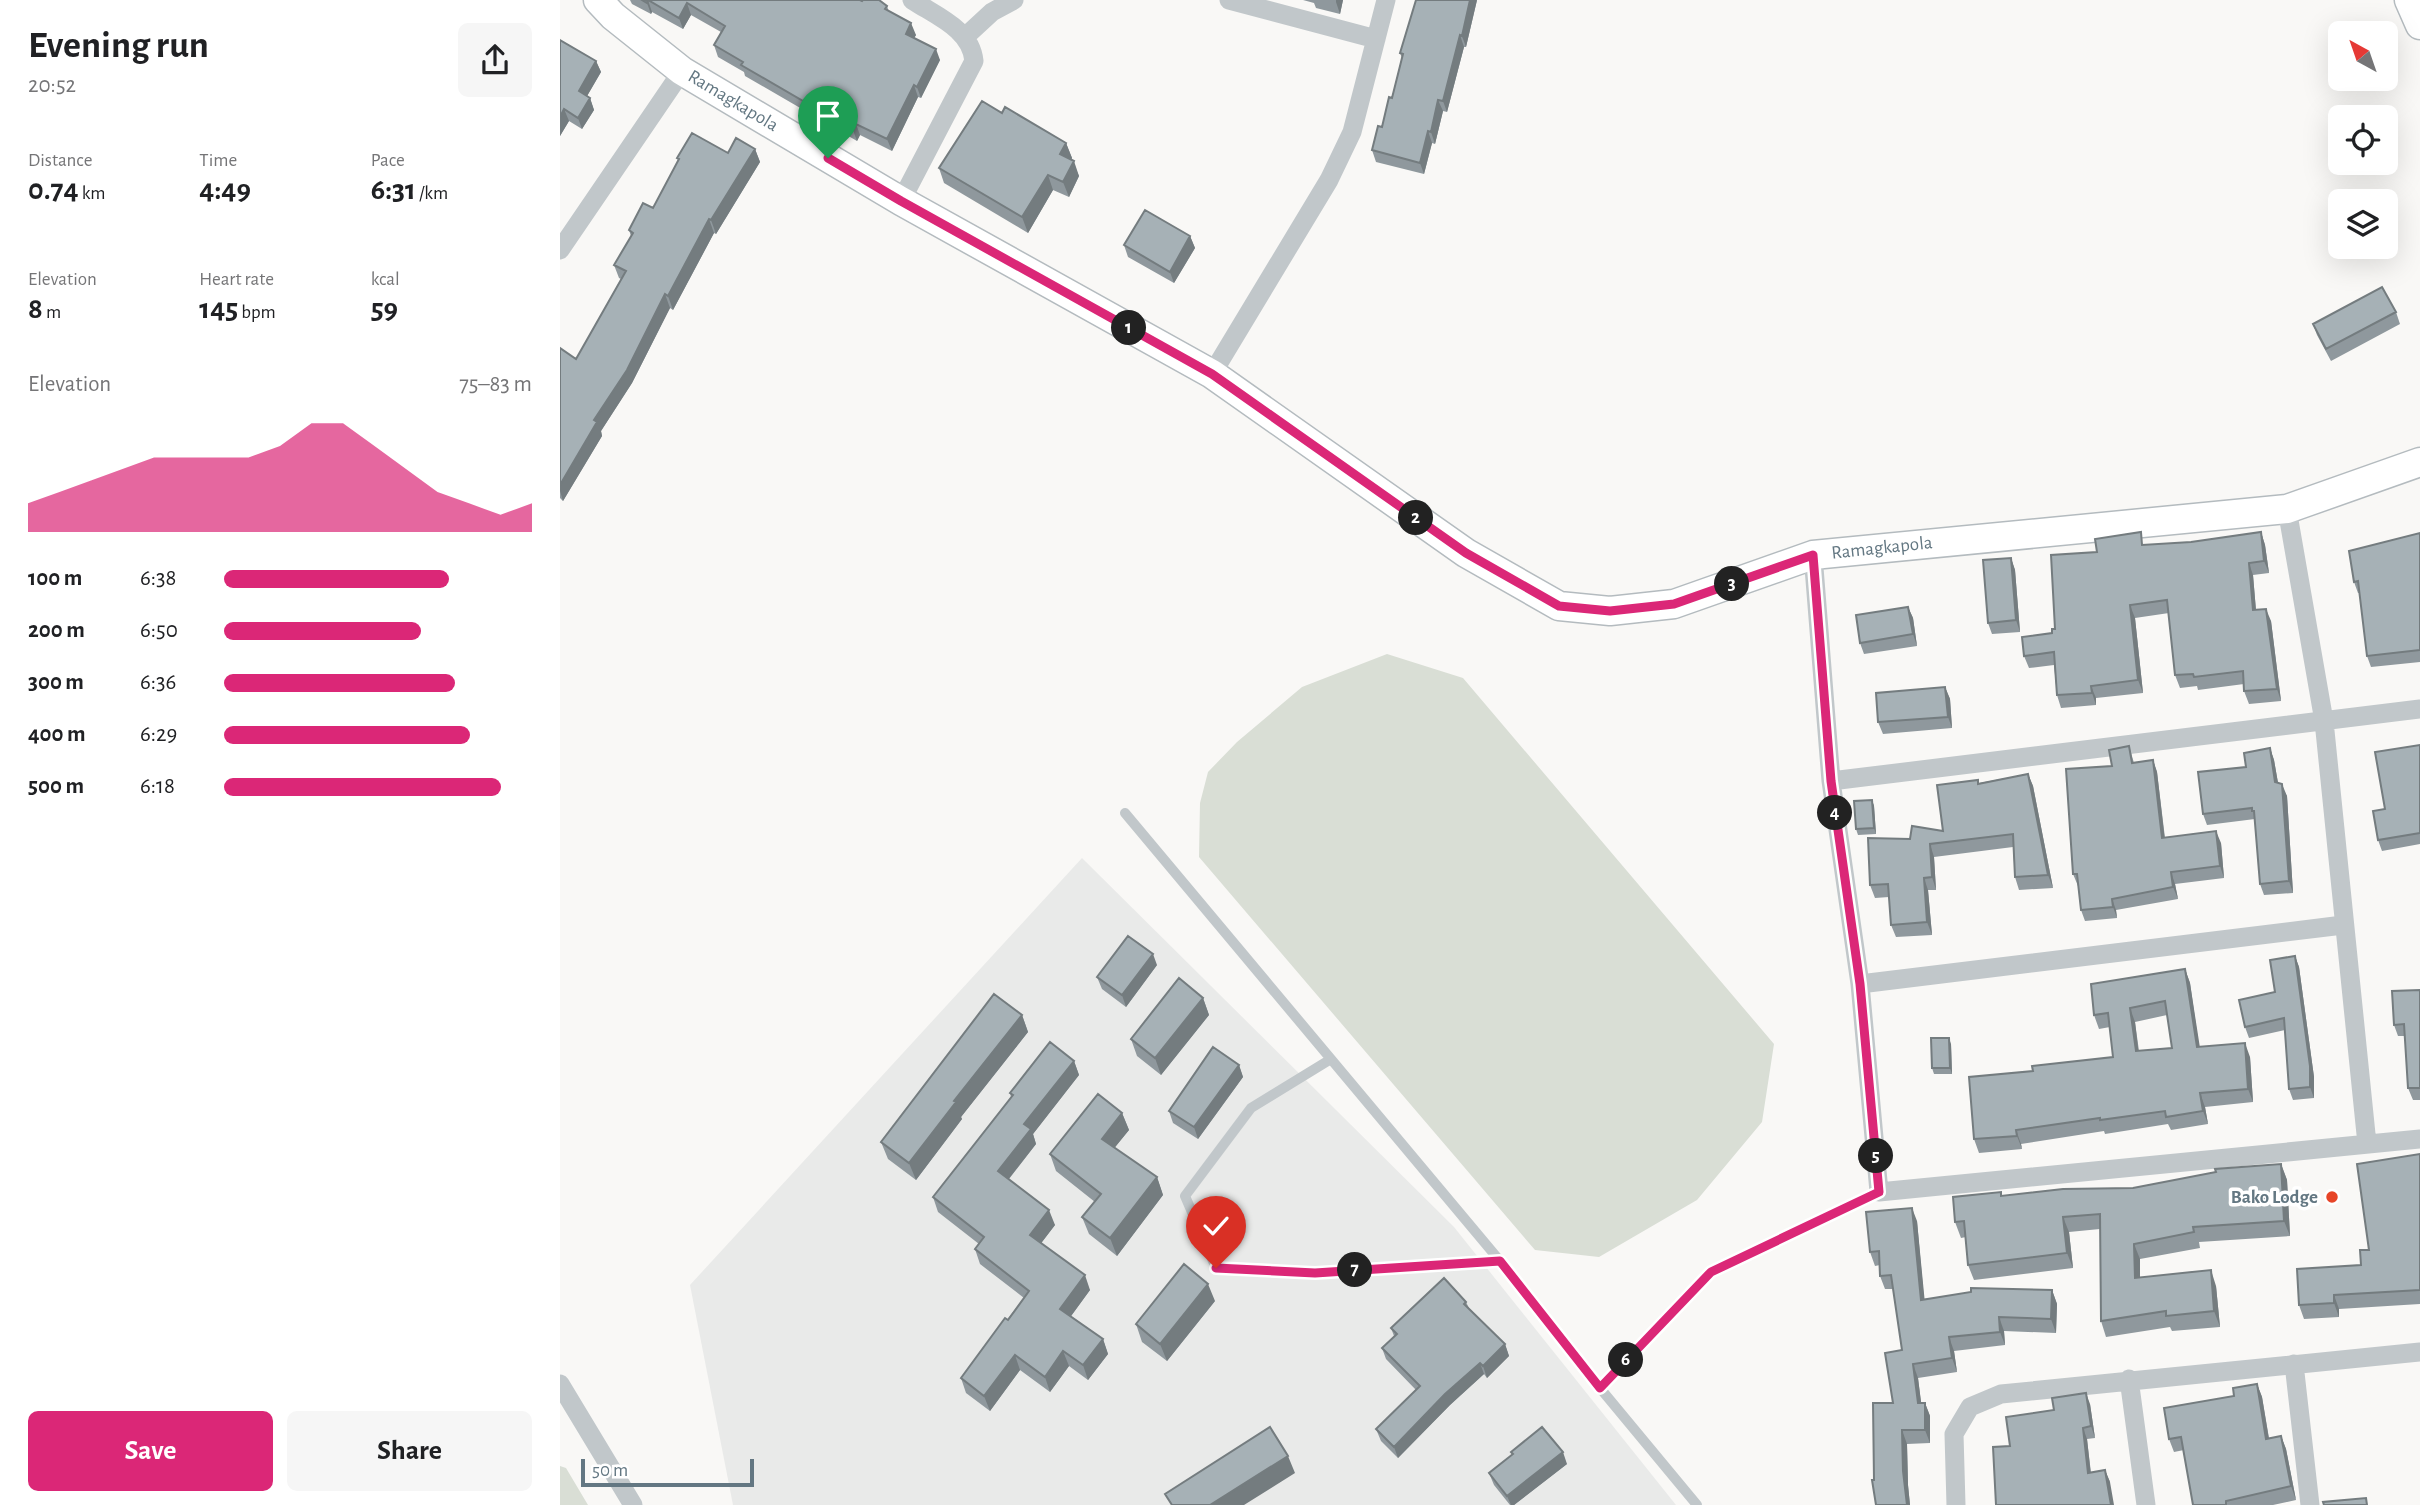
<!DOCTYPE html>
<meta charset="utf-8">
<style>
:root{--surface:#fff;--page:#f6f6f6;--text:#202124;--muted:#757577;--accent:#db2777}
body{margin:0;font-family:"Alegreya Sans",sans-serif;background:var(--page);color:var(--text);height:100vh;display:flex;flex-direction:column;font-size:26px;white-space:nowrap}
*{box-sizing:border-box;margin:0}
p{font-size:23px;color:var(--muted)}
.icon{flex:none;width:38px;height:38px;fill:none;stroke:currentColor;stroke-width:2;stroke-linecap:round;stroke-linejoin:round}
.map{position:relative;flex:1;overflow:hidden}
.sheet{display:flex;flex-direction:column;background:var(--surface);width:560px}
.sheet>*{flex:none}
.needle{width:46px;rotate:320deg}
.controls{position:absolute;left:1768px;top:21px;display:grid;gap:14px}
.controls a{display:grid;place-items:center;width:70px;height:70px;border-radius:10px;background:var(--surface);box-shadow:0 7px 28px #0002;font-size:35px}
.scale{position:absolute;left:21px;bottom:18px;width:173px;box-sizing:border-box;padding-left:7px;border:4px solid #637782;border-top:0;font-size:19px;line-height:24px;white-space:nowrap;color:#637782;-webkit-text-stroke:5px #fff;paint-order:stroke}
.pin{position:absolute;display:grid;place-items:center;width:60px;height:60px;color:#fff;margin:-72px -30px;border-radius:50% 50% 50% 0;rotate:-45deg;box-shadow:0 0 7px #0007}
.pin .icon{rotate:45deg}
.km{position:absolute;width:35px;height:35px;margin:-18px;border-radius:50%;background:#222;color:#fff;font-size:19px;line-height:35px;text-align:center}
.round{display:grid;place-items:center;flex:none;width:74px;height:74px;border-radius:10px;background:var(--page)}
.summary{display:flex;align-items:center;justify-content:space-between;height:119px;padding:0 28px}
h1{font-size:38px;font-weight:700;line-height:52px}
.stats{display:grid;grid-template-columns:repeat(3,1fr);gap:10px;height:119px;padding:7px 28px}
.stats div{display:grid;align-content:center}
.stats b{font-size:30px;font-weight:700}
.stats small{font-size:19px;font-weight:400}
.stats p{font-size:19px}
.chart{height:196px;padding:14px 28px}
.chart p{display:flex;justify-content:space-between}
.chart svg{width:100%;height:126px;margin-top:7px;fill:var(--accent);opacity:.7}
.action{display:flex;gap:14px;margin-top:auto;padding:14px 28px}
.action a{flex:1;height:80px;border-radius:10px;background:var(--accent);color:#fff;font-size:28px;font-weight:700;line-height:80px;text-align:center}
.action a+a{background:var(--page);color:var(--text)}
ul{padding:0 28px;list-style:none;font-size:23px}
li{display:grid;grid-template-columns:112px 84px 1fr;align-items:center;height:52px}
li i{height:18px;border-radius:9px;background:var(--accent)}
main{display:flex;flex:1;min-height:0}
.map>svg:first-child{display:block}
</style>
<main>
<section class="sheet">
<div class="summary"><div><h1>Evening run</h1><p>20:52</p></div><a class="round"><svg class="icon" aria-label="share" viewBox="0 0 24 24"><path d="M12 15V3M7 8l5-5 5 5M5 13v7h14v-7"/></svg></a></div>
<div class="stats">
<div><p>Distance</p><b>0.74<small> km</small></b></div>
<div><p>Time</p><b>4:49</b></div>
<div><p>Pace</p><b>6:31<small> /km</small></b></div>
</div>
<div class="stats">
<div><p>Elevation</p><b>8<small> m</small></b></div>
<div><p>Heart rate</p><b>145<small> bpm</small></b></div>
<div><p>kcal</p><b>59</b></div>
</div>
<div class="chart"><p><span>Elevation</span>75–83 m</p>
<svg viewBox="0 0 160 44" preserveAspectRatio="none"><path d="M0 44V34L10 30L20 26L30 22L40 18L50 18L60 18L70 18L80 14L90 6L100 6L110 14L120 22L130 30L140 34L150 38L160 34V44z"/></svg>
</div>
<ul>
<li><b>100 m</b>6:38<i style="width:73%"></i></li>
<li><b>200 m</b>6:50<i style="width:64%"></i></li>
<li><b>300 m</b>6:36<i style="width:75%"></i></li>
<li><b>400 m</b>6:29<i style="width:80%"></i></li>
<li><b>500 m</b>6:18<i style="width:90%"></i></li>
</ul>
<div class="action"><a>Save</a><a>Share</a></div>
</section>
<div class="map">
<svg width="1860" height="1505" viewBox="0 0 1860 1505">
<rect width="100%" height="100%" fill="#f9f8f6"/>
<path fill="#e9eae9" d="M522,858L894,1227L1116,1505H173L130,1285Z"/>
<path fill="#d9ded5" d="M827,654L903,678L1214,1044L1202,1122L1137,1200L1039,1257L975,1250L639,857L640,803L648,772L677,742L742,687Z
M0,1466L6,1468L28,1505H0Z"/>
<g fill="none" stroke-linecap="round" stroke-linejoin="round">
<defs>
<path id="secondary" d="M38,0L53,16L122,71L341,201L652,374L906,553L999,606L1050,611L1114,604L1253,555L1727,509L1860,462
M1849,0L1860,25"/>
</defs>
<use href="#secondary" stroke="#b4bbbf" stroke-width="31"/>
<path stroke="#c1c7ca" stroke-width="10" d="M565,813L940,1261L1040,1388L1137,1505
M771,1059L691,1108L625,1196L656,1268L755,1273L940,1261
M1040,1388L1151,1272L1319,1192"/>
<path stroke="#c1c7ca" stroke-width="19" d="M669,0L816,39
M406,36L432,12L454,0
M341,201L414,61C411,29 376,16 352,0
M0,250L122,71
M652,374L769,180L792,132L826,0
M1727,509L1764,721L1807,1144
M1253,555L1271,781
M1860,709L1271,781L1300,984L1319,1192L1860,1139
M1300,984L1783,925
M1734,1364L1750,1505
M1569,1379L1586,1505
M0,1384L73,1505
M1396,1505L1394,1434L1410,1407L1441,1394L1860,1352"/>
<use href="#secondary" stroke="#fff" stroke-width="28"/>
</g>
<path fill="#8f989d" fill-rule="evenodd" d="M70,0H300L327,6L329,12L356,35L354,38L380,60L361,98L358,97L332,151L300,135L297,141L185,76L184,72L158,57L154,45L161,32L131,15L123,29L92,12L91,14L72,4Z
M743,0H783L780,14L756,8L754,3Z
M917,0L906,47H904L887,112L883,111L875,144L872,143L864,174L816,162L812,150L822,127L832,98L842,58L840,53Z
M0,40L36,61L41,72L27,96L30,98L34,110L22,129L9,121L0,136Z
M442,113L506,143L512,158L511,160L519,176L509,197L493,190L468,233L384,183L379,168Z
M195,149L200,162L156,234L154,233L113,310L110,308L72,383L41,431L42,436L3,501L0,498V348L16,359L61,279L59,278L54,265L71,236L69,230L93,208L118,161L117,158L168,153Z
M630,236L635,248L614,283L568,257L564,245Z
M1836,312L1840,324L1771,361L1757,335L1753,324Z
M1701,532L1705,545L1709,573L1693,575L1696,610L1711,621L1721,701L1689,704L1684,691V684L1638,690L1637,686L1620,688L1615,675L1609,613L1575,618L1583,693L1536,698V705L1501,708L1497,695L1494,665L1469,668L1464,656L1492,633L1495,629L1537,552L1585,545L1631,542Z
M1860,533V662L1811,667L1807,656L1800,593H1798L1794,582Z
M1451,558L1455,570L1460,632L1432,634L1428,623Z
M1348,607L1353,618L1357,646L1304,654L1300,643Z
M1385,687L1390,699L1392,728L1323,734L1318,722Z
M1860,745V844L1822,851L1818,840L1825,809Z
M1569,746L1574,763L1593,760L1597,772L1605,838L1661,843L1664,878L1615,884L1618,899L1556,910L1557,918L1525,921L1521,910L1518,886L1513,874L1552,766Z
M1710,748L1714,760L1718,783L1727,796L1733,893L1704,895L1700,884L1695,819L1647,825L1643,814L1686,767Z
M1468,774L1473,786L1493,888L1459,890L1455,877L1453,847L1374,857L1376,890H1368L1372,935L1336,937L1331,925L1329,897L1315,898L1310,885L1350,839L1383,831L1418,780L1419,783Z
M1312,800L1314,806L1316,834L1298,835L1296,829Z
M1735,956L1739,967L1754,1077V1098L1733,1100L1729,1089L1725,1030L1689,1038L1685,1027L1715,992Z
M597,965L566,1007L542,989L537,977Z
M1625,969L1630,983L1639,1047L1690,1057L1693,1102L1645,1107L1648,1124L1611,1130L1608,1124L1545,1134L1544,1131L1461,1144L1462,1149L1419,1153L1414,1139L1473,1071L1553,1057L1550,1027L1539,1029L1534,1015ZM1607,1015L1612,1048L1579,1051L1575,1022Z
M1860,990V1100H1853L1848,1088L1845,1036H1838L1834,1025Z
M643,998L649,1015L601,1075L577,1056L571,1039Z
M462,1015L468,1032L401,1117L402,1119L356,1180L328,1159L321,1142Z
M1391,1044L1392,1074H1374L1372,1068Z
M514,1061L519,1075L473,1134L476,1144L449,1179L495,1225L481,1243L530,1290L511,1316L543,1339L548,1354L528,1380L509,1366L490,1392L460,1370L430,1411L406,1393L401,1378L464,1298L420,1264L415,1249L419,1244L378,1212L373,1197L451,1097L450,1093Z
M679,1065L683,1077L638,1139L613,1123L609,1111Z
M562,1113L569,1130L554,1148L597,1177L603,1195L557,1256L529,1234L522,1217L535,1202L496,1171L490,1154Z
M1860,1154V1304L1779,1309V1317L1744,1319L1739,1305L1801,1265Z
M1721,1164L1727,1180L1730,1236L1639,1242L1640,1248L1580,1259V1278L1656,1286L1660,1327L1612,1331L1610,1327L1546,1337L1541,1321L1540,1229L1509,1232L1513,1268L1414,1280L1408,1265L1406,1237L1401,1238L1395,1222L1441,1192L1442,1196L1573,1188Z
M1357,1221L1364,1299L1492,1290L1497,1304L1496,1333L1444,1331L1445,1345L1394,1351L1397,1372L1358,1378L1361,1403H1365L1370,1416V1443L1347,1444L1348,1485L1350,1505H1316L1314,1480L1333,1403L1342,1350L1333,1289H1325L1320,1276V1265L1315,1266L1310,1252Z
M655,1301L607,1361L582,1342L576,1324Z
M906,1302L909,1308L945,1344L949,1356L927,1378L924,1374L890,1405L838,1458L821,1441L816,1429L856,1390L826,1359L822,1348L834,1336L831,1328Z
M1697,1384L1702,1397L1709,1438L1721,1436L1726,1449L1736,1500L1713,1505H1633L1624,1450L1614,1452L1609,1439L1674,1396Z
M1530,1404L1535,1438L1527,1439L1531,1473L1545,1470L1550,1482L1450,1446Z
M951,1452L1007,1464L954,1505H950L934,1485L929,1473L952,1455Z"/>
<path fill="#747c7f" d="M88,0L92,12L91,14L87,3Z
M776,0H783L780,14L776,2Z
M910,0H917L906,47L902,36Z
M127,3L131,15L123,29L119,18Z
M351,23L356,35L350,45L346,34Z
M900,35L904,47L887,112L883,101Z
M376,49L380,60L361,98L357,87Z
M36,61L41,72L23,103L19,91Z
M354,85L358,97L332,151L327,139Z
M30,98L34,110L22,129L18,118Z
M878,100L883,111L875,144L871,132Z
M4,109L9,121L0,136V117Z
M296,124L300,135L297,141L293,130Z
M868,131L872,143L864,174L860,163Z
M506,143L512,158L505,169L500,154Z
M195,149L200,162L156,234L151,220Z
M514,161L519,176L509,197L503,182Z
M488,175L493,190L468,233L462,217Z
M149,219L154,233L113,310L108,296Z
M630,236L635,248L614,283L610,272Z
M105,294L110,308L72,383L41,431L42,436L3,501L0,491V485L34,420Z
M1701,532L1705,545L1709,573L1704,561Z
M1451,558L1455,570L1460,632L1456,620Z
M1689,563L1693,575L1697,623L1693,610Z
M1570,605L1575,618L1583,693L1578,680Z
M1348,607L1353,618L1357,646L1353,634Z
M1706,609L1711,621L1721,701L1717,689Z
M1531,686L1536,698V705L1532,693Z
M1385,687L1390,699L1392,728L1388,717Z
M1710,748L1714,760L1720,794L1715,782Z
M1593,760L1597,772L1606,850L1602,838Z
M1468,774L1473,786L1493,888L1488,875Z
M1722,784L1727,796L1733,893L1729,881Z
M1312,800L1314,806L1316,834L1314,828Z
M1656,831L1661,843L1664,878L1660,866Z
M1370,844L1374,857L1376,890L1372,877Z
M1611,872L1615,884L1618,899L1613,887Z
M1364,878L1368,890L1372,935L1367,922Z
M1552,899L1556,910L1557,918L1553,907Z
M593,954L597,965L566,1007L562,995Z
M1735,956L1739,967L1754,1077V1098L1750,1087Z
M1625,969L1630,983L1642,1061L1637,1047Z
M643,998L649,1015L601,1075L595,1058Z
M1570,1008L1575,1022L1580,1065L1576,1051Z
M462,1015L468,1032L401,1117L402,1119L356,1180L349,1163L394,1101Z
M1389,1038L1391,1044L1392,1074L1390,1068Z
M1685,1043L1690,1057L1693,1102L1688,1089Z
M514,1061L519,1075L473,1134L476,1144L443,1186L438,1171L464,1124Z
M679,1065L683,1077L638,1139L634,1127Z
M1640,1093L1645,1107L1648,1124L1643,1111Z
M562,1113L569,1130L548,1156L542,1139Z
M1456,1130L1461,1144L1462,1149L1457,1136Z
M1721,1164L1727,1180L1730,1236L1724,1221Z
M597,1177L603,1195L557,1256L550,1238Z
M1352,1208L1357,1221L1366,1314L1361,1300Z
M489,1210L495,1225L476,1250L470,1235Z
M1503,1217L1509,1232L1513,1268L1507,1253Z
M1574,1244L1580,1259V1294L1575,1278Z
M1651,1270L1656,1286L1660,1327L1654,1311Z
M525,1275L530,1290L506,1323L500,1309Z
M648,1284L655,1301L607,1361L600,1344Z
M1492,1290L1497,1304L1496,1333L1491,1319Z
M1774,1295L1779,1309V1317L1774,1303Z
M1439,1317L1444,1331L1445,1345L1440,1332Z
M1389,1337L1394,1351L1397,1372L1392,1358Z
M543,1339L548,1354L528,1380L523,1365Z
M945,1344L949,1356L927,1378L923,1366Z
M503,1351L509,1366L490,1392L485,1377Z
M455,1355L460,1370L430,1411L424,1396Z
M920,1363L924,1374L890,1405L838,1458L834,1447L885,1394Z
M1353,1364L1358,1378L1363,1417L1358,1403Z
M1697,1384L1702,1397L1711,1452L1706,1439Z
M1526,1393L1530,1404L1535,1438L1531,1426Z
M1365,1403L1370,1416V1443L1365,1430Z
M1523,1428L1527,1439L1532,1485L1528,1473Z
M1342,1430L1347,1444L1348,1485L1350,1505H1347L1343,1471Z
M1721,1436L1726,1449L1736,1500L1731,1486Z
M1003,1452L1007,1464L954,1505H951L947,1496Z
M728,1456L735,1473L684,1505H650Z
M1545,1470L1550,1482L1554,1505H1551Z"/>
<path fill="#a6b1b6" stroke="#747c7f" stroke-width="2" fill-rule="evenodd" d="M82,0H300L302,1L303,0H319L327,6L325,9L351,23L346,34L376,49L357,87L354,85L327,139L296,124L293,130L181,65L183,62L154,45L165,26L127,3L119,18L88,0L87,3Z
M856,0H910L902,36L900,35L883,101L878,100L871,132L868,131L860,163L812,150L818,126L822,127L829,97L832,98L843,54L840,53Z
M0,40L36,61L19,91L30,98L18,118L4,109L0,117Z
M422,101L442,113L445,107L506,143L500,154L514,161L503,182L488,175L462,217L379,168Z
M132,133L168,153L176,138L195,149L151,220L149,219L108,296L105,294L67,370L34,420L37,422L0,485V348L16,359L66,271L54,265L73,233L69,230L83,203L93,208L119,159L117,158Z
M585,210L630,236L610,272L564,245Z
M1822,287L1836,312L1766,349L1753,324Z
M1581,532L1582,545L1631,542L1701,532L1704,561L1689,563L1693,610L1706,609L1717,689L1684,691L1683,671L1634,677L1633,674L1615,675L1607,600L1570,605L1578,680L1531,686L1532,693L1497,695L1494,652L1464,656L1462,637L1492,633V629H1495L1491,555L1537,552L1535,539Z
M1860,533V650L1807,656L1798,581L1794,582L1789,551Z
M1451,558L1456,620L1428,623L1423,560Z
M1348,607L1353,634L1300,643L1296,615Z
M1385,687L1388,717L1318,722L1316,693Z
M1860,745V833L1818,840L1813,811L1825,809L1815,752Z
M1569,746L1572,763L1593,760L1602,838L1656,831L1660,866L1611,872L1613,887L1552,899L1553,907L1521,910L1517,874H1513L1506,769L1552,766L1549,750Z
M1710,748L1715,782L1722,784L1729,881L1700,884L1694,811H1692V808L1643,814L1638,772L1686,767L1684,753Z
M1468,774L1488,875L1455,877L1453,834L1370,844L1372,877L1364,878L1367,922L1331,925L1328,884L1310,885L1308,838L1350,839L1352,826L1383,831L1377,785L1418,780V784Z
M1312,800L1314,828L1296,829L1294,801Z
M568,936L593,954L562,995L537,977Z
M1735,956L1750,1066V1087L1729,1089L1724,1018L1685,1027L1679,1000L1715,992L1710,960Z
M1625,969L1637,1047L1685,1043L1688,1089L1640,1093L1643,1111L1606,1117L1605,1111L1540,1120V1118L1456,1130L1457,1136L1414,1139L1409,1077L1473,1071L1472,1066L1553,1057L1548,1013L1534,1015L1531,984ZM1605,1001L1612,1048L1576,1051L1570,1008Z
M619,978L643,998L595,1058L571,1039Z
M1860,990V1088H1848L1844,1024L1834,1025L1832,991Z
M434,994L462,1015L394,1101L396,1102L349,1163L321,1142Z
M1371,1038H1389L1390,1068H1372Z
M490,1042L514,1061L464,1124L471,1129L438,1171L489,1210L470,1235L525,1275L500,1309L543,1339L523,1365L503,1351L485,1377L455,1355L424,1396L401,1378L445,1318L448,1320L469,1291L415,1249L424,1237L373,1197L453,1095L450,1093Z
M653,1047L679,1065L634,1127L609,1111Z
M538,1094L562,1113L542,1139L597,1177L550,1238L522,1217L541,1194L490,1154Z
M1860,1154V1290L1774,1295V1303L1739,1305L1737,1269L1801,1265L1800,1250H1809L1797,1164Z
M1721,1164L1724,1221L1633,1227L1634,1232L1574,1244L1575,1278L1651,1270L1654,1311L1606,1316V1311L1541,1321L1540,1214L1503,1217L1507,1253L1408,1265L1404,1221L1395,1222L1393,1197L1441,1192V1196L1503,1189L1573,1188L1656,1172L1655,1169Z
M1352,1208L1361,1300L1411,1292V1288L1492,1290L1491,1319L1439,1317L1440,1332L1389,1337L1392,1358L1353,1364L1358,1403H1365V1430H1342L1343,1471L1347,1505H1316L1312,1480H1314L1313,1403H1333L1325,1353L1342,1350L1331,1275L1320,1276L1319,1251L1310,1252L1306,1212Z
M624,1264L648,1284L600,1344L576,1324Z
M884,1278L906,1302L904,1304L945,1344L923,1366L920,1363L885,1394L834,1447L816,1429L860,1386L822,1348L837,1334L831,1328Z
M1697,1384L1706,1439L1721,1436L1731,1486L1666,1501V1505H1633L1621,1437L1609,1439L1604,1408L1674,1396L1673,1388Z
M1526,1393L1531,1426L1523,1428L1528,1473L1545,1470L1551,1505H1436L1433,1447L1450,1446L1446,1417L1494,1410L1492,1398Z
M710,1427L728,1456L650,1505H612L605,1494Z
M982,1427L1003,1452L947,1496L929,1473L953,1454L951,1452Z
M1806,1498L1807,1505H1764L1763,1502Z"/>
<g fill="none" stroke-linecap="round" stroke-linejoin="round">
<defs>
<path id="route" d="M268,158L341,201L652,374L906,553L999,606L1050,611L1114,604L1253,555L1271,781L1300,984L1319,1192L1151,1272L1040,1388L940,1261L755,1273L656,1268"/>
</defs>
<use href="#route" stroke="#fff" stroke-width="14"/>
<use href="#route" stroke="#db2777" stroke-width="9"/>
</g>
<circle fill="#e74527" stroke="#fff" stroke-width="2.5" cx="1772" cy="1197" r="7"/>
<g text-anchor="middle" dominant-baseline="central" stroke-width="7" stroke-linejoin="round" paint-order="stroke">
<g font-size="19" fill="#637782" stroke="#fff">
<text transform="translate(173 101) rotate(31)">Ramagkapola</text>
<text transform="translate(1322 548) rotate(-6)">Ramagkapola</text>
</g>
<g font-size="19" font-weight="bold" fill="#637782" stroke="#fff" text-anchor="end">
<text x="1758" y="1197">Bako Lodge</text>
</g>
</g>
</svg>
<div class="controls">
<a><svg class="needle" viewBox="-14 -14 28 28"><path d="M0-13l5 13h-10z" fill="#e53935"/><path d="M0 13l5-13h-10z" fill="#757577"/></svg></a>
<a><svg class="icon" aria-label="locate" viewBox="0 0 24 24"><circle cx="12" cy="12" r="6"/><path d="M12 2v4M12 18v4M2 12h4M18 12h4"/></svg></a>
<a><svg class="icon" aria-label="layers" viewBox="0 0 24 24"><path d="M12 4l9 5-9 5-9-5zM3 14l9 5 9-5"/></svg></a>
</div>
<div class="scale">50 m</div>
<div class="pin" style="left:268px;top:158px;background:#1e9e55"><svg class="icon" aria-label="arrive" viewBox="0 0 24 24"><path d="M6 21V4h12l-3 4 3 4H6"/></svg></div>
<div class="pin" style="left:656px;top:1268px;background:#d93025"><svg class="icon" aria-label="check" viewBox="0 0 24 24"><path d="M5 12l5 5 9-10"/></svg></div>
<b class="km" style="left:569px;top:328px">1</b>
<b class="km" style="left:856px;top:518px">2</b>
<b class="km" style="left:1172px;top:584px">3</b>
<b class="km" style="left:1275px;top:813px">4</b>
<b class="km" style="left:1316px;top:1156px">5</b>
<b class="km" style="left:1066px;top:1360px">6</b>
<b class="km" style="left:795px;top:1270px">7</b>
</div>
</main>
